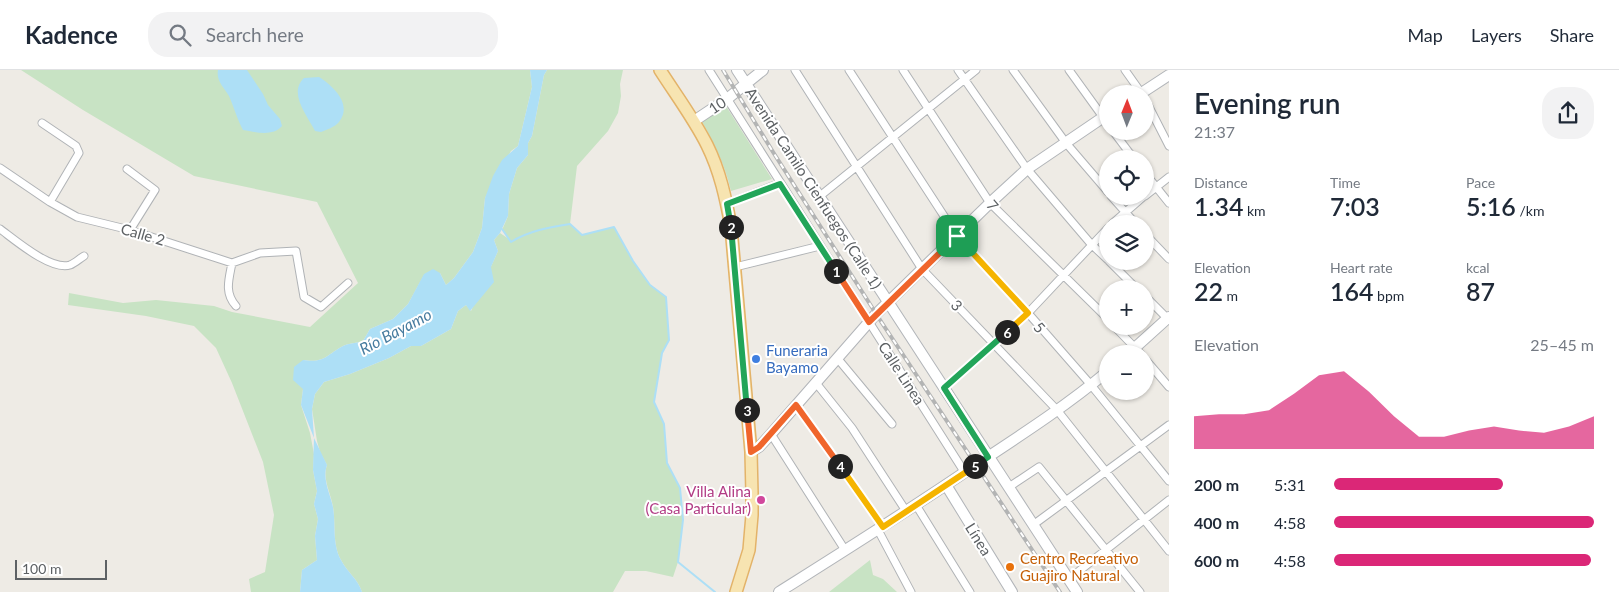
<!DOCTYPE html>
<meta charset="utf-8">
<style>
:root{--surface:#fff;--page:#f2f2f3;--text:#1f2937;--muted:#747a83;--line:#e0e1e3;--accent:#db2777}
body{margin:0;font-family:Lato,sans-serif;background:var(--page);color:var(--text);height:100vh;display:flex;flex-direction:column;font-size:19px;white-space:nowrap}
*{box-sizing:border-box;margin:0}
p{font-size:16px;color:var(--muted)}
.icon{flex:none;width:28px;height:28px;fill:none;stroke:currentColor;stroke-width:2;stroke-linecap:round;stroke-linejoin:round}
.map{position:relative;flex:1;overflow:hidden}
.sheet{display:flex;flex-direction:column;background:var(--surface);width:450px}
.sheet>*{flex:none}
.needle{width:32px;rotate:1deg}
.tools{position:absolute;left:1099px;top:15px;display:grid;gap:10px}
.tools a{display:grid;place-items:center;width:55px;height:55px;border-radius:50%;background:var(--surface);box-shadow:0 1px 4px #0004;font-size:25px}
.scale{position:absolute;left:15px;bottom:12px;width:92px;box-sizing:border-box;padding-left:5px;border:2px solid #5d6164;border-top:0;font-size:14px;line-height:18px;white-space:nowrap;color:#5d6164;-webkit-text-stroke:4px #fff;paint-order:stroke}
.pin{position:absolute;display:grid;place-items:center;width:42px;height:42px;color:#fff;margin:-21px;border-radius:10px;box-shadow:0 2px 8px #0006}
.km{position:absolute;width:25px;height:25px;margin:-12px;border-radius:50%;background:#222;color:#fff;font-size:14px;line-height:25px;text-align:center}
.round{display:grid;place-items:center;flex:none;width:52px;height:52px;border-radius:20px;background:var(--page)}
.summary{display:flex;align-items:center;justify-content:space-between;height:85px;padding:0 25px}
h1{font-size:28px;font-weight:600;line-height:38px}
.stats{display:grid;grid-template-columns:repeat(3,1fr);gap:8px;height:85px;padding:5px 25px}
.stats div{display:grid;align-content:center}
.stats b{font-size:25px;font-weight:600}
.stats small{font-size:14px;font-weight:400}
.stats p{font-size:14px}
.chart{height:140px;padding:10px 25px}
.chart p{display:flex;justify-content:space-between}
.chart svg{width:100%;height:90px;margin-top:5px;fill:var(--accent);opacity:.7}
ul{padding:0 25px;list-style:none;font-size:16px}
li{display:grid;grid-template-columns:80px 60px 1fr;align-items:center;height:38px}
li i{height:12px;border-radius:6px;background:var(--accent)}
header{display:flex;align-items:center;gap:30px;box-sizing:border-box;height:70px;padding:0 25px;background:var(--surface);border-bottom:1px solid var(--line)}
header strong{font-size:24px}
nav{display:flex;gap:28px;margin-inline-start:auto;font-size:18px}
.search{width:350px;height:45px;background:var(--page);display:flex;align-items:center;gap:12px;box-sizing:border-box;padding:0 18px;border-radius:20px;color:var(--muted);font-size:19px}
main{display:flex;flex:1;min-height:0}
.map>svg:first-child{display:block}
</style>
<header>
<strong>Kadence</strong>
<div class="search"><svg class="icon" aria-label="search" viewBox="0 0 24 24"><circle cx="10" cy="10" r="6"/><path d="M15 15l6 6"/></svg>Search here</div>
<nav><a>Map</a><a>Layers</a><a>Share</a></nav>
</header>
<main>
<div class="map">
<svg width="1169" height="522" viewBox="0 0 1169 522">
<rect width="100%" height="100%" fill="#eeebe5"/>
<path fill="#c8e3c4" d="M21,0H530L532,17L518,76L511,81L485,128L482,158L473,182L454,208L446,215L440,203L424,205L408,234L393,249L370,259L363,271C357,273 349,273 343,276C325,286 325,293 303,290V319L301,335L310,363L314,384L313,400L317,421L314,434L318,449L315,466L317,490L302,500L300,522H251L249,509L265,502L274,445L263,392L232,313L216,278L194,256L146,246L68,235L69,223L123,233L156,230L214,236L232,242L310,257L358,213L317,132L194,106L83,40Z
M547,0H623L620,14L621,26L618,43L608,61L577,96L570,154L582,165L614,157L633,191L650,215L666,227L669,270L662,283L654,332L664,354L667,393L680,418L683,450L678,492L673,507L646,501H625L613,522H362C358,509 347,502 341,490C332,474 336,454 333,437C331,423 322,409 327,395L320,382L317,371L312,339L315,324L324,312L350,304L389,288L411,276H421L451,259L458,241L466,235L471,241L498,181L494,170L500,163L509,169L502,160L508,146L509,124L517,98L528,85V73L532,66L544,5Z
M726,36L772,109L731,121C725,95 715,75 702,52Z
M870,490L873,505L883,509L897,522H829Z"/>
<path fill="#addff6" d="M218,0H247L263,24L268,35L280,49L282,56C273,67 255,62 243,60C237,49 234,37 229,26C224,17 216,11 218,0Z
M530,0H547L544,5L532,66L528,73V85L517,98L509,124L508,146L500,163L494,170L498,181L491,197L494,212L470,241L466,235L458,241L451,259L421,276H411L389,288L350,304L324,312L315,324L312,339L314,368L327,395C322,409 330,423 333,437C336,454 332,474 341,490C347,502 358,509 362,522H300L302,500L317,490L315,466L318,449L314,434L317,421L313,400L314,368L301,335L303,319L293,310L294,297L303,290C325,293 325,286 343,276C349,273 357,273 363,271L370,259L393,249L408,234L424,204L433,199L440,203L446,215L454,208L473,182L482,158L485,128L493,106L502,90L518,76L532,17Z
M319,7C333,16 353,34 339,52C335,57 326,60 321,62L315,61C307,45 288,23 304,8Z"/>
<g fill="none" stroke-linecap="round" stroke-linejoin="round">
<path stroke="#addff6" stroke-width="2" d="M502,159L511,172C528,161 550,157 570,154L582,165L614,157L633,191L650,215L666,227L669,270L662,283L654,332L664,354L667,393L680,418L683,450L678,492L715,522"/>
<defs>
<path id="street" d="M709,0L965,403
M795,0L922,199L1057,340L1169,481
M849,0L957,166L1028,243L1091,315L1169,411
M903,0L990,133L1108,249
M958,0L1027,99L1091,174L1108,190
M1013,0L1066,73L1108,122
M1069,0L1108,54
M1125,0L1142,24
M1145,29L1169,76
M42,53L76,76L79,83L50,132
M1113,61L1134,89
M0,98L50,132L77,147L130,160L232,193L260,183L296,181L304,227L321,237L348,213
M127,99L155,120L130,160
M1145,103L1169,133
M820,126L976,0
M1111,126L1136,154
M1145,126L1169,107
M727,134L780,113
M1112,154L1144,126
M0,159C15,170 51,201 70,195C75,193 79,189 84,186
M1145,164L1169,189
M1109,191L1137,219
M232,193C229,209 224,223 236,236
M735,197L820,176
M1145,226L1169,250
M1114,256L1141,284
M838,289L892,354
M1145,289L1169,317
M816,313L852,358L906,441
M944,318L1028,243L1108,158
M796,335L883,457
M771,364L845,480
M1009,417L1039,397L1140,522
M916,435L970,522
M1033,455L1169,355
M878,460L911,522
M1069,509L1169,430"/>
<path id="secondary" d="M737,0L1077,522
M1140,24L1169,5
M694,51L727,29L763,0
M1128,284L1169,247
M751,382L759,377L771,364L876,244L990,133L1027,99L1108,44
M946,415L1012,522
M779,522C844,481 908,441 971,398C1018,367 1065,337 1108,301"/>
<path id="primary" d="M660,0C676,25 694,49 707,75C720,101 726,129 731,157L751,382L752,424V445L749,480L736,522"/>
</defs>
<use href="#street" stroke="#b0b3b6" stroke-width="9"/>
<use href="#secondary" stroke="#b2b5b9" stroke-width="12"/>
<use href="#primary" stroke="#e3b369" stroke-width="14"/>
<use href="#street" stroke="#fff" stroke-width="7"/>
<use href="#secondary" stroke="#fff" stroke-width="10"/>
<use href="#primary" stroke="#f7e4b1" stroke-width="11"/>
<defs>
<path id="rail" d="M723,0L773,82L882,253L1060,522"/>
</defs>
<use href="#rail" stroke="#b3b4b4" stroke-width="4"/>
<use href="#rail" stroke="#fff" stroke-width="2" stroke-dasharray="5.5" stroke-linecap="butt"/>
</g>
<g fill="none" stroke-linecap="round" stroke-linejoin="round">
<defs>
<path id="split-1" d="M836,201L869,252L957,166"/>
<path id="split-2" d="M731,157L727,134L780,114L836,201"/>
<path id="split-3" d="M731,157L747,340"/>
<path id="split-4" d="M747,340L751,382L759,377L796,335L840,396"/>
<path id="split-5" d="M840,396L883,457L975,396"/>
<path id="split-6" d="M975,396L988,387L944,318L1007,262"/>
<path id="split-7" d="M957,166L1028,243L1007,262"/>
</defs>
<use href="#split-1" stroke="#fff" stroke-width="10"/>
<use href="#split-2" stroke="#fff" stroke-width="10"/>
<use href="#split-3" stroke="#fff" stroke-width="10"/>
<use href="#split-4" stroke="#fff" stroke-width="10"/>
<use href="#split-5" stroke="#fff" stroke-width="10"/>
<use href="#split-6" stroke="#fff" stroke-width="10"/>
<use href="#split-7" stroke="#fff" stroke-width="10"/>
<use href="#split-1" stroke="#f0652b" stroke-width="6"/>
<use href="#split-2" stroke="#22a559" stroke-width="6"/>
<use href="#split-3" stroke="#22a559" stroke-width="6"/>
<use href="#split-4" stroke="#f0652b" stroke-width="6"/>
<use href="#split-5" stroke="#f5b400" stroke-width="6"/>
<use href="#split-6" stroke="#22a559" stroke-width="6"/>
<use href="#split-7" stroke="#f5b400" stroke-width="6"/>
</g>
<circle fill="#3f7fe0" stroke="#fff" stroke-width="2" cx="756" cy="289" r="5"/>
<circle fill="#d1479c" stroke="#fff" stroke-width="2" cx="761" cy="430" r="5"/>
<circle fill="#e8710a" stroke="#fff" stroke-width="2" cx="1010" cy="497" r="5"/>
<g text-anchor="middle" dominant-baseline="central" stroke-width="4" stroke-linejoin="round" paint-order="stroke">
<g font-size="15" fill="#5d6164" stroke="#fff">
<text transform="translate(717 35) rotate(-34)">10</text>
<text transform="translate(814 118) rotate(57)">Avenida Camilo Cienfuegos (Calle 1)</text>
<text transform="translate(993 135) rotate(49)">7</text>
<text transform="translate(143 164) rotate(16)">Calle 2</text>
<text transform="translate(957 235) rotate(46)">3</text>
<text transform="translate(1040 257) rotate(49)">5</text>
<text transform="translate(902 303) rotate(57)">Calle Linea</text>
<text transform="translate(979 469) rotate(58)">Línea</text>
</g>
<g font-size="15" fill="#366cbe" stroke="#fff" text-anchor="start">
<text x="766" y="280">Funeraria<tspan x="766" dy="17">Bayamo</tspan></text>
</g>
<g font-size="15" fill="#b23c85" stroke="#fff" text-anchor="end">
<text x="751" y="421">Villa Alina<tspan x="751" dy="17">(Casa Particular)</tspan></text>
</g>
<g font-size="15" fill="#c56008" stroke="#fff" text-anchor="start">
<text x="1020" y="488">Centro Recreativo<tspan x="1020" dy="17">Guajiro Natural</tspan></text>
</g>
<g font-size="16" font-style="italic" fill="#477c9f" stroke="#fff">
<text transform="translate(395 261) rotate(-28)">Río Bayamo</text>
</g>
</g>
</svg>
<div class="tools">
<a><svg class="needle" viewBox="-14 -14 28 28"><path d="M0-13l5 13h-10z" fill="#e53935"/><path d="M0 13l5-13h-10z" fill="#747a83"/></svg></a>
<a><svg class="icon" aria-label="locate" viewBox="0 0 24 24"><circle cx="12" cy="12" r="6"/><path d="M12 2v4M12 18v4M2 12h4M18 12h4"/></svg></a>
<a><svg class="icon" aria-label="layers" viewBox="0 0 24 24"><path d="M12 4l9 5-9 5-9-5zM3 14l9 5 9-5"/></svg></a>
<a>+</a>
<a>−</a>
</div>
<div class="scale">100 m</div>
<div class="pin" style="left:957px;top:166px;background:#1e9e55"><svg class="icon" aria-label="arrive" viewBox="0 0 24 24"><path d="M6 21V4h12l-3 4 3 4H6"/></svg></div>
<b class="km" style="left:836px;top:201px">1</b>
<b class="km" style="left:731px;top:157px">2</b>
<b class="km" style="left:747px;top:340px">3</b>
<b class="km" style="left:840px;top:396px">4</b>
<b class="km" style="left:975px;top:396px">5</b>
<b class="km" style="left:1007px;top:262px">6</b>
</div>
<section class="sheet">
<div class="summary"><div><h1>Evening run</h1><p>21:37</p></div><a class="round"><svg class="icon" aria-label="share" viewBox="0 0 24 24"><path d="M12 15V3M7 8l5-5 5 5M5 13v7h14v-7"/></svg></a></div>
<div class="stats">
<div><p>Distance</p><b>1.34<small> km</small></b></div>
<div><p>Time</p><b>7:03</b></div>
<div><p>Pace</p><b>5:16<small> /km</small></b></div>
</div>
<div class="stats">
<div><p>Elevation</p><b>22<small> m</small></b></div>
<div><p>Heart rate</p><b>164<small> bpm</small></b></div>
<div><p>kcal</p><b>87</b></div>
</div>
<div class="chart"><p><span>Elevation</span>25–45 m</p>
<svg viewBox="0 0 160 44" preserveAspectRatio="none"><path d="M0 44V28L10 27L20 27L30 25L40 17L50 8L60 6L70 16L80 28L90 38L100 38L110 35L120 33L130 35L140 36L150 33L160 28V44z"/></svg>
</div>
<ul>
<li><b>200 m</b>5:31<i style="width:65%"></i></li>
<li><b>400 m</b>4:58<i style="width:100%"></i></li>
<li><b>600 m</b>4:58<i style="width:99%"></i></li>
</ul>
</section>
</main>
